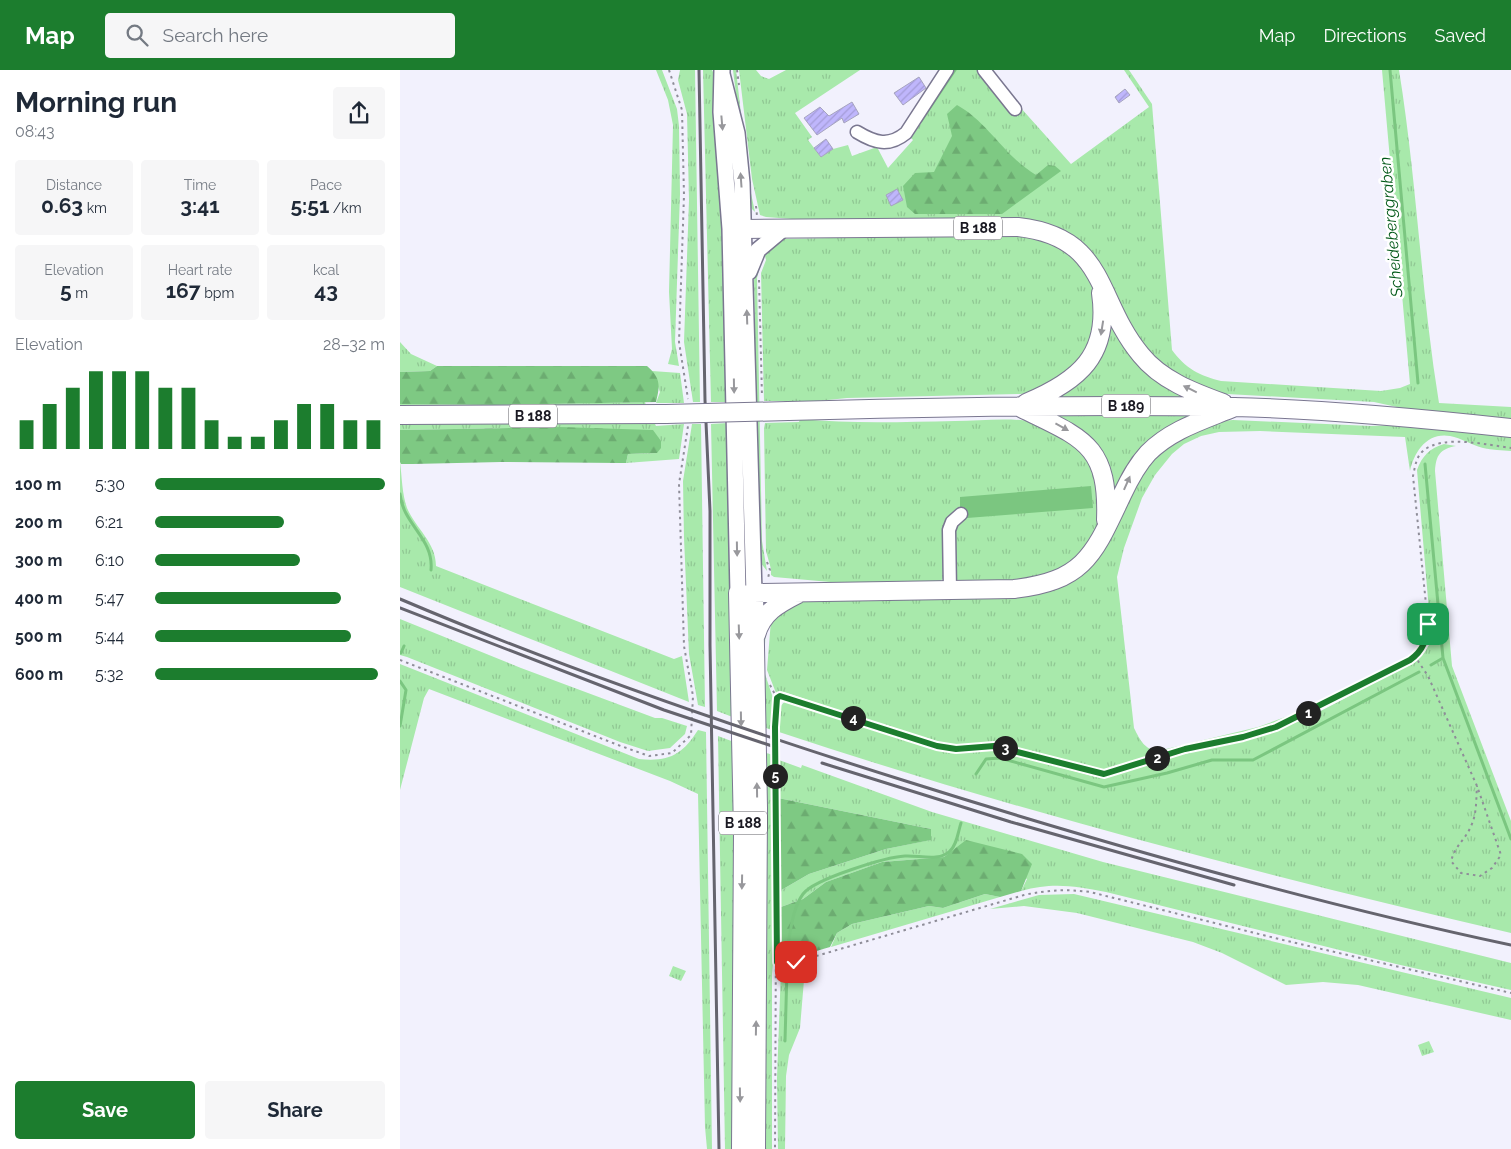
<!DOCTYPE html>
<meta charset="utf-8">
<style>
:root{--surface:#fff;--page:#f6f6f7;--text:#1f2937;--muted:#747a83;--accent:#1c7d2e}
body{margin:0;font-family:Raleway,sans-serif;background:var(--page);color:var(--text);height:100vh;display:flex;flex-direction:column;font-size:19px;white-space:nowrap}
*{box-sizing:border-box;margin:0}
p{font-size:16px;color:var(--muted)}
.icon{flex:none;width:28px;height:28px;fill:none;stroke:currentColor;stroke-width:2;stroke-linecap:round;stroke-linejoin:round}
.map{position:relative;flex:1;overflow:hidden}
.sheet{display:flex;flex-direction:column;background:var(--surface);width:400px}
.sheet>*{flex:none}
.pin{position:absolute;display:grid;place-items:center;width:42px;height:42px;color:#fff;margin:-21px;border-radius:10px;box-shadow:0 2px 8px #0006}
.km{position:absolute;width:25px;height:25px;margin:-12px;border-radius:50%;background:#222;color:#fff;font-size:14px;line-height:25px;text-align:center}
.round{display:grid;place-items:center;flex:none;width:52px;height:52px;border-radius:5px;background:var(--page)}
.overview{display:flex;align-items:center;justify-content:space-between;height:85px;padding:0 15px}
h1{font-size:28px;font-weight:700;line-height:38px}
.figures{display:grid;grid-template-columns:repeat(3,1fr);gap:8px;height:85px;padding:5px 15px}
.figures div{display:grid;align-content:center;border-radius:5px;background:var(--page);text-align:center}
.figures b{font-size:21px;font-weight:700}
.figures small{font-size:14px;font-weight:400}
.figures p{font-size:14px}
.chart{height:140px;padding:10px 15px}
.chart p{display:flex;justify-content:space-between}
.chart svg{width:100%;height:90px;margin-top:5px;stroke:var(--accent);stroke-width:6}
.primary-button{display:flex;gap:10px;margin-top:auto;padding:10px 15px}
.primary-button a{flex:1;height:58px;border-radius:5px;background:var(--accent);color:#fff;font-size:20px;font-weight:700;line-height:58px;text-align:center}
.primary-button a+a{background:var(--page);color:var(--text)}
ul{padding:0 15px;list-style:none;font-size:16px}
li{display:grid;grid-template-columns:80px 60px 1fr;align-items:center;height:38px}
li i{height:12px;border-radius:6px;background:var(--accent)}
header{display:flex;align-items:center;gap:30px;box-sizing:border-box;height:70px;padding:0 25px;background:var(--accent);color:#fff}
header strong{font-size:24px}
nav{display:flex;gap:28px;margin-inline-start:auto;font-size:18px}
.search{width:350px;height:45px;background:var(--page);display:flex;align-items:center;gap:12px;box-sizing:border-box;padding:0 18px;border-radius:5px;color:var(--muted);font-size:19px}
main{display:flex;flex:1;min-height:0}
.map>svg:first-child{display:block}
</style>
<header>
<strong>Map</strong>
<div class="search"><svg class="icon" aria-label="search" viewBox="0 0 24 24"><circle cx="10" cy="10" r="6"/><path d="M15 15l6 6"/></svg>Search here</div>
<nav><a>Map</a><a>Directions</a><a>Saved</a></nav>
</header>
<main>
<section class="sheet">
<div class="overview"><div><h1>Morning run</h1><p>08:43</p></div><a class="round"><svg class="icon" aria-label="share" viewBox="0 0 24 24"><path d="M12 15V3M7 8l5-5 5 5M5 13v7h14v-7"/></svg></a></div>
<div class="figures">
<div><p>Distance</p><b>0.63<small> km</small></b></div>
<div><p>Time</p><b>3:41</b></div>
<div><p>Pace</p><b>5:51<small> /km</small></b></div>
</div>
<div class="figures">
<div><p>Elevation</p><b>5<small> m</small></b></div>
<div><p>Heart rate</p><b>167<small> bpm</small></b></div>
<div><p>kcal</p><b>43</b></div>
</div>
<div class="chart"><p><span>Elevation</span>28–32 m</p>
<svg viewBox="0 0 160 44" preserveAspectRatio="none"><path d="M5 44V30M15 44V22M25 44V14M35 44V6M45 44V6M55 44V6M65 44V14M75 44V14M85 44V30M95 44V38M105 44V38M115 44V30M125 44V22M135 44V22M145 44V30M155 44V30"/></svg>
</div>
<ul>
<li><b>100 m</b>5:30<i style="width:100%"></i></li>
<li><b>200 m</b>6:21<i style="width:56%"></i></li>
<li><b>300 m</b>6:10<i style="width:63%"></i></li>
<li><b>400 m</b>5:47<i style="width:81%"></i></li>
<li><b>500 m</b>5:44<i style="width:85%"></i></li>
<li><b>600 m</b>5:32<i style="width:97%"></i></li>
</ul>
<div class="primary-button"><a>Save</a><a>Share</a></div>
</section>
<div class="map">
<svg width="1111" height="1079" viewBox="0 0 1111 1079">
<defs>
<pattern id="grass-tufts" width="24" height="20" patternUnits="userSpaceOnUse" patternTransform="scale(1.25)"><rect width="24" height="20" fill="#a8e9ab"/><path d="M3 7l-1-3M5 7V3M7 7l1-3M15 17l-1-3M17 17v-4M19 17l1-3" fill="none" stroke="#90c793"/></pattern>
<pattern id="forest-firs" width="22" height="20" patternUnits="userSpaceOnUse" patternTransform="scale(1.25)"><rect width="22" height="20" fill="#7ec983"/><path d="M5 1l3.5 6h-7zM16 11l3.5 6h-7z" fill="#6cac71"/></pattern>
<pattern id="building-hatch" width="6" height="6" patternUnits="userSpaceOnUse" patternTransform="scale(1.25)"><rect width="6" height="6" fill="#bfb6fc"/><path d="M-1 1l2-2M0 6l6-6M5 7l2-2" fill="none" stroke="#a49cd8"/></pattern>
</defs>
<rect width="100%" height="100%" fill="#f2f1fd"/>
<path fill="url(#grass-tufts)" d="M256,0H262L277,39L279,56L280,124L275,272L279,296L268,294L272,279L269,222L273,55L268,30Z
M280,0H295L300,332H293L284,272L289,130L287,44L278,10Z
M303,0H312L313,2V32L325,157L329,332H311Z
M333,0H336L349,114L355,142L351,138L349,128Z
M339,0H356L361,6L369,9L386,0H460L395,43L412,67L408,70L421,87L433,79L448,75L452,86L477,77L488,98L513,70L511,68L556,0H577L593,16L620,37L671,94L749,37L724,0H729L752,34L772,280C785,298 800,306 821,311L981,321L1000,318L1010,314L982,0H999C1017,111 1021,223 1039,333L1111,337V351L1006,339L974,332L827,324L796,318L744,282L699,193L679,171L653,157L443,153L366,147L360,145L352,109Z
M618,164L659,175L683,197L695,219L699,251L681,294L635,321L621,324L447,328L399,333V331H364L361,203L366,190L364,182L382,169Z
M362,188L357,208L362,471L367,501L360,492L358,471L354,206Z
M708,248L716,256L799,328L642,331L652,326Z
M0,272L11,284L37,296L30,301L0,302Z
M252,301L280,303L284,333H256L260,322Z
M245,332L246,336L0,339V334L92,335Z
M640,343H806L777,355L714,432L709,407Z
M400,349C452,354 503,352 555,351C586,351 623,345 652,357C718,386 718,472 655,503C626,517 589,513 558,514L553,502L550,461L558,451L557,446L548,450L545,460L546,505L538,514L464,515L374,507L371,505V499L366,481L364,358L365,353L399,352Z
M833,350L971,356L995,355L1111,365V381C1102,380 1092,380 1083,378C1072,375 1061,368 1050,366C1027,362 1014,382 1010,401L1005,367L860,361L819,362L801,366L784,374L772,384L755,405L742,428L724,478L717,507L734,658C741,672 746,682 762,680L858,657L910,638L863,659L805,672L705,701L595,673L558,676L542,675L384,622L376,623L367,600L371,550L388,534L410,531L650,520L723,433L761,376L822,351Z
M254,352L256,356L284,354L279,389L226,393L228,384L257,383L160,357L0,360V354Z
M328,353L335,648L317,641L311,354Z
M292,354H301L305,637L298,635L289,584L284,468L283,411Z
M1044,374L1056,376C1040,379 1036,385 1035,401L1052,596L1111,751V863C864,805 620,742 379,662V638L385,631H389L532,677L555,682L582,678L594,679L696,707L726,701L786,682L875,661L911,646L1015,592L1029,575L1031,564L1017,400C1022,386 1030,378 1044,374Z
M0,392C2,407 2,424 7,438C16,459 36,472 36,496L274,589L282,586L289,632L0,517Z
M0,549L121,598L255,648H262L287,656L285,664L270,678L248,681L220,672L7,587L0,585Z
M366,558L364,590L365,604L373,628L372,660L363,657L361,572Z
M0,594L239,689C269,692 282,685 298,660L306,662L312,1079H307L305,1057L298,724L270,711L29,619L24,628L0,720Z
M318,666L334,672L333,1079H325Z
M363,682L373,685L372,803L375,871L372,904V1079H364Z
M379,690L401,698L402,695L532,742L703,792L1111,893V920L996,894L706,822C674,816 653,812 621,821L627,809L556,779L544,787L482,792L426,812L403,829L378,838V822L409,804L486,779L530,770L531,759L378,728Z
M585,824L600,827L431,877L437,863L452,854L529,836L543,838Z
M674,824L1111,928V950L958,915L923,912L886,915L822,883L793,872L677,843L624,836L590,839L639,825Z
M418,890L405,898L400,958L389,985L386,1006L385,1079H378L377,1008L381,899Z
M273,896L286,901L281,911L269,906Z
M1029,971L1034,982L1022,986L1018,975Z"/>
<path fill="url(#forest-firs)" d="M557,35C588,52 605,87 636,105L648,95L655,96L661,101L602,144H515L507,137L503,116L515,103L534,102L552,66L547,44Z
M37,296H247C261,308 260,316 256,332L92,335L0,334V302L30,301Z
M160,357L253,360L261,371V378L257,383L228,384L226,393H220L101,392L13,394H1L0,392V360Z
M378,728L531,759V770L486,779L409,804L378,822Z
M566,770L622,784L632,794L621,821L600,827L585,824L543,838L529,836L452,854L437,863L430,877C380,892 379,891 378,838L403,829L426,812L482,792L544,787Z"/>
<path fill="#7bc680" d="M691,416L693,438L567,448L560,440V427Z"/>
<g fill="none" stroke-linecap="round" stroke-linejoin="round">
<path stroke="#7bc680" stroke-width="3" d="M990,0L1018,313
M521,51L555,0
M1025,394L1043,588L1111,769
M0,424C3,455 34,468 31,500
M1,583L4,576
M1031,595L1043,588
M0,611L6,620L0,656
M576,704L586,689L600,688L704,717L767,703L812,690H853L1019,602
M387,879C391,861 392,839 403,824C414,809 486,787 505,786C519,785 539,792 550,781C557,775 558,762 561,753
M385,971L387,900"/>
</g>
<path fill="url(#building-hatch)" stroke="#a6a4be" d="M519,7L526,18L503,35L494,23Z
M725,19L730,25L719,33L715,27Z
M452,32L459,44L444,53L442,48L417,65L404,48L420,37L429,46Z
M426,69L433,79L421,87L414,78Z
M497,119L503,130L491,136L486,125Z"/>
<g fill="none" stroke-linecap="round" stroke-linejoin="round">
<defs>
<path id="minor" d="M584,0L615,39
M457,62C475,73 489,77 506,63L547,0
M550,520L549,460L552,452L561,444"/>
<path id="major" d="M322,0L321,42L330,159L338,523H354L342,113L337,63L322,4
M349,202L358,180L383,159"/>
<path id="highway" d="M344,159L618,157C708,167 695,230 741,285C761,310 793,322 823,333
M626,333C679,311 710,285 701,223
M621,338C681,368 709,373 706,450
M388,341C536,337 685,334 833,337C926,339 1019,348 1111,358
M0,345L266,344
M338,523L343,762L341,1079
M356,565C362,543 378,534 398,524
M356,1079L358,738L354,523L614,519C685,511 694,484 722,425C729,410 736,396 748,383C772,359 804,350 835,337"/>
</defs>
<use href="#minor" stroke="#7a7790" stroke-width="15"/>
<use href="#major" stroke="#7a7790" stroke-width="18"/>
<use href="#highway" stroke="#7a7790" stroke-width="20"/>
<path stroke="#8e8d98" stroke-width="2" stroke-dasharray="2.5 4" stroke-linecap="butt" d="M269,0L282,40L284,125L279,272L288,329
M337,0L339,15
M356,136L357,146
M359,210L362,327
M367,492L370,500L368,508
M0,590L218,675L249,686L272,683L291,665L293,626L284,576L279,414L288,356
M1011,590L1018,591L1028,606L1077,716L1101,785L1092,798L1080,806L1061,803L1051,791C1056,774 1066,769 1071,756C1077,744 1076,729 1077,716
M370,615L377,628L375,1079
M377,628L385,626L537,676L556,679L594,675L696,704L712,703L785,679L843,667L876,657L1011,590C1024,579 1026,570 1028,554L1013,406C1015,397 1016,387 1023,381C1042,364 1088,375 1111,378
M378,892H396L624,825C647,820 667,819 690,822L883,870L1111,923"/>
<use href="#minor" stroke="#fff" stroke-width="12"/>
<use href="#major" stroke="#fff" stroke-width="15"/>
<use href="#highway" stroke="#fff" stroke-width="18"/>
<path stroke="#65646e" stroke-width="3" d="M299,0L305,330L310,441V575L319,1079
M0,529C167,600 339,659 512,713C709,775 909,832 1111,875
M0,538L264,640L375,677
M422,693L611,752L834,815"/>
<defs>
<path id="highway-bridge" d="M266,344L388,341"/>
</defs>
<use href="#highway-bridge" stroke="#7a7790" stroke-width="20" stroke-linecap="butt"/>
<use href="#highway-bridge" stroke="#fff" stroke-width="18"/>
</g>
<defs><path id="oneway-solid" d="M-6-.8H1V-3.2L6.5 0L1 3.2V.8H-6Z" transform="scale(1.25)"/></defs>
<g fill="#98989c">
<use href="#oneway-solid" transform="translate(322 53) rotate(85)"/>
<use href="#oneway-solid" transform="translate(341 110) rotate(-94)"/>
<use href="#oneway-solid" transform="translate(347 247) rotate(-92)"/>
<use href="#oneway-solid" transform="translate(702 258) rotate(99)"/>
<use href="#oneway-solid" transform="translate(334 316) rotate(89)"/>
<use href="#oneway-solid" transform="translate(790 319) rotate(-154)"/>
<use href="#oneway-solid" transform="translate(662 357) rotate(29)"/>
<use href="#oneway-solid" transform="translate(727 413) rotate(-66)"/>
<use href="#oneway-solid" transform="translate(337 479) rotate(89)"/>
<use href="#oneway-solid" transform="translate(339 562) rotate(88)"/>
<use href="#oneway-solid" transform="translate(341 649) rotate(89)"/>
<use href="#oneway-solid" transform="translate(357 720) rotate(-91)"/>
<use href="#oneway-solid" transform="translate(342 812) rotate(91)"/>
<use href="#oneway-solid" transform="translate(356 958) rotate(-89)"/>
<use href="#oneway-solid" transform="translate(340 1025) rotate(89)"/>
</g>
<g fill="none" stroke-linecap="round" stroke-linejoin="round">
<defs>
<path id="route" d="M396,892H377L375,657L377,628L380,626L537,676L556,679L594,676L704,704L785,679L843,667L876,657L1010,590C1024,580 1026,570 1028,554"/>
</defs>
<use href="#route" stroke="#fff" stroke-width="10"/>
<use href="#route" stroke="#1c7d2e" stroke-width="6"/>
</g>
<g text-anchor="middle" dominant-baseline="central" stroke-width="5" stroke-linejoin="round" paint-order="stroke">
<g fill="#fff" stroke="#5f5e64" stroke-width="1">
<rect x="554" y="146.5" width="48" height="23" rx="4"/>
<rect x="702" y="324.5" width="48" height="23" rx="4"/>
<rect x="109" y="334.5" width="48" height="23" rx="4"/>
<rect x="319" y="741.5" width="48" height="23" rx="4"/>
</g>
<g font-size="14" font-weight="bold" fill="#1a1922">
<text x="578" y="158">B 188</text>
<text x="726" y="336">B 189</text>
<text x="133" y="346">B 188</text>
<text x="343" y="753">B 188</text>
</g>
<g font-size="16" font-style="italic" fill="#005817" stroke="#fff">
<text transform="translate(991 157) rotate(-95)">Scheideberggraben</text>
</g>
</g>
</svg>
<div class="pin" style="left:1028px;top:554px;background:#1e9e55"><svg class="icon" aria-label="arrive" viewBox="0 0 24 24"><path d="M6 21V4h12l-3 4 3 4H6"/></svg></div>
<div class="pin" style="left:396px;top:892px;background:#d93025"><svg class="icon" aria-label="check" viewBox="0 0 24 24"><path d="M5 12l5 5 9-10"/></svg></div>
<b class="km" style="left:908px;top:643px">1</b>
<b class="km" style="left:757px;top:688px">2</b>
<b class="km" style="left:605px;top:678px">3</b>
<b class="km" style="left:453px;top:648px">4</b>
<b class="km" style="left:375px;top:706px">5</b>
</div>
</main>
